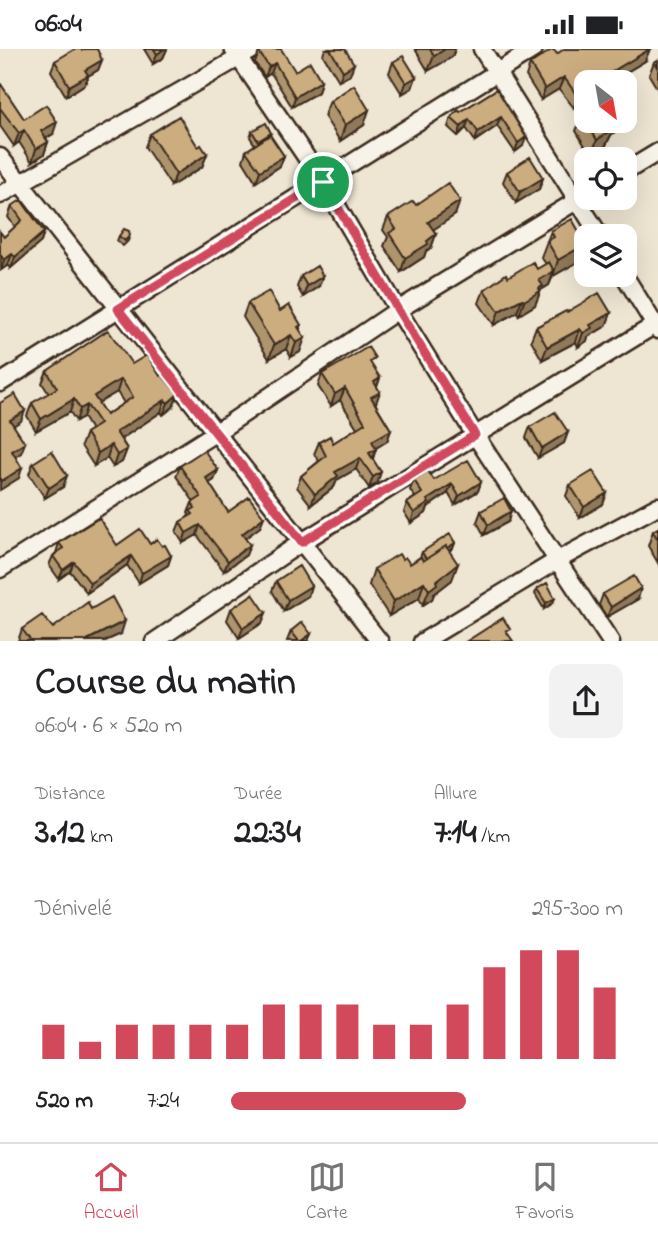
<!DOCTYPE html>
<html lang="fr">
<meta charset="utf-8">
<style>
:root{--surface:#fff;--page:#f2f2f2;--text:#202124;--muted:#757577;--line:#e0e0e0;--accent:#d1495b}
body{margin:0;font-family:"Indie Flower",sans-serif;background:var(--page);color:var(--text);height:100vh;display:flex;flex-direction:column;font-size:26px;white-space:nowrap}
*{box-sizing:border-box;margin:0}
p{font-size:23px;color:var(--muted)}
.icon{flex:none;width:38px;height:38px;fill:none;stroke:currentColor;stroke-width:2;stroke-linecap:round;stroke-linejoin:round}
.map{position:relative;height:592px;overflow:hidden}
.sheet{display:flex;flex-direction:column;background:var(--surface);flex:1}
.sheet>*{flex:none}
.needle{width:46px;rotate:149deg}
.fabs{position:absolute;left:574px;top:21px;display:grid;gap:14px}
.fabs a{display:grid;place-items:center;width:63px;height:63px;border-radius:14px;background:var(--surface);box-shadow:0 7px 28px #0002;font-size:35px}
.pin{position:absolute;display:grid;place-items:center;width:60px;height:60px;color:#fff;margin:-30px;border:4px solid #fff;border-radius:50%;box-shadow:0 2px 7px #0007}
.round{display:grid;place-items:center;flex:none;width:74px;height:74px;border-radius:14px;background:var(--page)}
.summary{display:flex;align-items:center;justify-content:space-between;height:119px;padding:0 35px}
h1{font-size:38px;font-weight:800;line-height:52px}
.figures{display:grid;grid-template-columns:repeat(3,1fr);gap:10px;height:119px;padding:7px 35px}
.figures div{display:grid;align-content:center}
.figures b{font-size:35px;font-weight:800}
.figures small{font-size:19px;font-weight:400}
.figures p{font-size:19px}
.chart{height:196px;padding:14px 35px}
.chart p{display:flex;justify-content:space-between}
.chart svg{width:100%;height:126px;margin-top:7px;stroke:var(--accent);stroke-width:6}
ul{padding:0 35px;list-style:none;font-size:23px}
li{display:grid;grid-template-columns:112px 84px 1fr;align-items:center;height:52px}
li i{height:18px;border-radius:9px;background:var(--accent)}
.status{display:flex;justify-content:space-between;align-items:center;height:49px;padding:0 35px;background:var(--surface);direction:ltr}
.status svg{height:19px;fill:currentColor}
.dock{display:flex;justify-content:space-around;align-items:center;height:98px;border-top:2px solid var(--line);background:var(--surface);font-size:19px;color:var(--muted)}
.dock a{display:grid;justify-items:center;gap:4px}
.dock .current{color:var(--accent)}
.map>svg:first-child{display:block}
</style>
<div class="status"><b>06:04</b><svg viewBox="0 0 49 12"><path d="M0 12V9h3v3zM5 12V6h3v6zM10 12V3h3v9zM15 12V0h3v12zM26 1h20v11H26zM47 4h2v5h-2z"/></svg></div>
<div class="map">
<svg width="658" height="593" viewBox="0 0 658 593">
<rect width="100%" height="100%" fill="#eee5d3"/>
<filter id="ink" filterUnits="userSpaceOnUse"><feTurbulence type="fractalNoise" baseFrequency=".0143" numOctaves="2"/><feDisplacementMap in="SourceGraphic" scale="14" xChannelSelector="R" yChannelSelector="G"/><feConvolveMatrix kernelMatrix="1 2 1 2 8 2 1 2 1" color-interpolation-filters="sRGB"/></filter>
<g filter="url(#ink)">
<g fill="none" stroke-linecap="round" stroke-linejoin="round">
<defs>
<path id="minor" d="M233,0L323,133L398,261L475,386L611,593
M482,0L600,187
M0,108L380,593
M625,123L658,103
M0,146L254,0
M624,226L658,281
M0,334L534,0
M0,520L215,384L398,261L586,146
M154,593L302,493L658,274
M422,593L556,512L658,457"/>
</defs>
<use href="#minor" stroke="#3b2a1e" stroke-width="21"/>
<use href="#minor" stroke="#f7f3e8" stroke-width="16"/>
</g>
<path fill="#af956e" stroke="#3b2a1e" stroke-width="2" fill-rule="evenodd" d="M144,0H167L163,9L153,15Z
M325,0H345L350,26L339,32L323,6Z
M415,0H455L452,8L428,22Z
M82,1L102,11L98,21L88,27L85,35L66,47L51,22L55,12Z
M259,3L295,22L321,32L318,43L292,58L271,24L265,28L255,14Z
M557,5L645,12L610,33L574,59L559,40L541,51L526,27L530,15Z
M658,11V41L649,26L654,13Z
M393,13L416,28L412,39L402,45L389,24Z
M0,34L24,70L53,85L46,89L48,93L44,105L32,113L19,93L14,97L0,77Z
M497,40L523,97L515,103L497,77L475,92L466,79L458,87L448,78L451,69Z
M330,52L364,76L340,92L324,67Z
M582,66L586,72H619L615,83L611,86L605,98L591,107L576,82Z
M252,82L271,84L270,86L284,107L280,117L256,133L243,112L246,102L255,96L250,88Z
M150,85L198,98L207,105L202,118L171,137L145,98Z
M507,123L543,129L539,140L516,154L503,133Z
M416,156L455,166L433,180L436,185L431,199L426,202L424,208L401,223L384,197L388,188L383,181L388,168Z
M12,157L44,183L41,193L11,219L8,216L1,221L0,183L4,188L15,178L8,168Z
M551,182L581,211L553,227L549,236L541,241L535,256L519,266L517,263L494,276L479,254L484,241L508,228L537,220L546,215L541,208Z
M130,186L128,192L123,197L117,192L119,187Z
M301,227L319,237L303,248L297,238Z
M248,254L280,262L301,276L300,280V303L291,308L286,300L269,310L243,268Z
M567,263L611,264L606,277L588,288L587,292L578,298L576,293L542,311L531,291L536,278Z
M132,315L173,358L163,366L161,363L121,390L127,400L122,413L113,418L107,409L94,417L81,397L86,384L91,381L83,368L76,372L70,363L36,382L27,367L32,354L49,345L42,334L47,322ZM117,343L124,354L106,366L98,354Z
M372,317L380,329L377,338L375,354L391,381L387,392L376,399L373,410L377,435L369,439L356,420L337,431L334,438L311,456L297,438L301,427L319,412L314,405L319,393L333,394L357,379L340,351L331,357L318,337L322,325Z
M530,378L568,383L564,394L538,409L526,389Z
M33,414L63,438L45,449L29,425Z
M180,417L218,421L214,431L209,434L228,463L260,478L245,489L246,506L224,522L197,486L183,494L176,483L180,473L188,468L189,465L188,464L192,454L194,453L176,427Z
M414,431H434L481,433L478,442L455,456L448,444L428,458L426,464L411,474L404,463L407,454L415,448L410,441Z
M570,436L607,444L603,455L580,469L566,447Z
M481,462L508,473L484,486L477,473Z
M658,479V514L648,497L653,482Z
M59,494L117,496L150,495L162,497L171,507L168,516L139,534L127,516L87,544L70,522L59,530L49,516L53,507L56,504Z
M455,494L453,499L449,502L452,531L434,545L432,550L423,556L419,549L389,567L369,536L374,520L402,510L410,515L420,508L422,503Z
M276,532L308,547L284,562L272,542Z
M537,540L553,554L544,560L535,545Z
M603,545L638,550L607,568L599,556Z
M91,560L121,585L105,592H18L22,580L53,579Z
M231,560L262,574L239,589L227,571Z
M291,582L308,592H287Z"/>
<path fill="#8f795a" stroke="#3b2a1e" stroke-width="2" d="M164,0H167L163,9L153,15L157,5Z
M445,0H455L452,8L428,22L434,7Z
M650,0L645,12L610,33H598L618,19Z
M102,11L98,21L88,27L85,35L66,47L69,37L85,21Z
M275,14L271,24L265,28L269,18Z
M354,15L350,26L339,32L343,22Z
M416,28L412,39L402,45L406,34Z
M564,28L559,40L541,51L545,40Z
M321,32L318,43L292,58L295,48Z
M586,42V50L574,59L578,48Z
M369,61L364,76L340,92L345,76Z
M501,68L497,77L475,92L478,83Z
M469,70L466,79L458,87L461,78Z
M613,72H619L615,83L611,86L605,98L591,107L597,91Z
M57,73L53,85L37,95L41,82Z
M24,81L19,93L14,97L19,84Z
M526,88L523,97L515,103L518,94Z
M48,93L44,105L32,113L36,100Z
M207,105L202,118L171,137L176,125Z
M284,107L280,117L256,133L260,122Z
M543,129L539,140L516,154L520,143Z
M460,152L455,166L424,187L428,173Z
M44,183L41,193L11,219L15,208Z
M436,185L431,199L426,202L424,208L401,223L405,209L427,192Z
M586,195L581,211L553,227L558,211Z
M12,205L8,216L1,221L4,211Z
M554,222L549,236L541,241L535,256L519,266L524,252L539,231Z
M323,227L319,237L303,248L307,237Z
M522,250L517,263L494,276L499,262Z
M611,264L606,277L588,288L587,292L578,298L583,284L590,276Z
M580,280L576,293L542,311L547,298Z
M291,286L286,300L269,310L274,296Z
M305,289L300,303L291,308L296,294Z
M380,329L376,340L374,333Z
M121,330L117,343L90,359L94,347Z
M345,339L340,351L331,357L335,345Z
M380,343L376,354L367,360L371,348Z
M178,345L173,358L163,366L168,354Z
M74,350L70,363L36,382L41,370Z
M165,351L161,363L112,396L116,383Z
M87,356L83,368L76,372L80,360Z
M25,362L21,372L6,381L10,371Z
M391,381L387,392L368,404L372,392Z
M568,383L564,394L538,409L542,399Z
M25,394L21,404L8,412L12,402Z
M111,396L107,409L94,417L98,404Z
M127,400L122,413L113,418L117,406Z
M376,400L372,411L369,404Z
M360,409L356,420L337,431L334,438L311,456L315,445L335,423Z
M22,419L19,429L0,441V433Z
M218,421L214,431L202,439L206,429Z
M381,423L377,435L369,439L373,428Z
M67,427L63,438L45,449L49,439Z
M481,433L478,442L455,456L459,447Z
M452,435L448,444L428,458L426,464L411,474L414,464L427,451Z
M607,444L603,455L580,469L584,458Z
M511,462L508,473L484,486L488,476Z
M264,468L260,478L238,495L242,485Z
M200,476L197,486L183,494L186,484Z
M455,494L453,499L425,516L427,511Z
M250,496L246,506L224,522L228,512Z
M131,507L127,516L87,544L90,534Z
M171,507L168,516L139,534L142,524Z
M74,513L70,522L59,530L63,521Z
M458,515L452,531L434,545L432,550L423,556L429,541L436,532Z
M424,533L419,549L389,567L394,552Z
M311,537L308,547L284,562L288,551Z
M641,539L638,550L607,568L611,558Z
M555,549L553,554L544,560L546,554Z
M266,564L262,574L239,589L243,579Z
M125,572L121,585L105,592H85Z
M311,585L308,592H301Z"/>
<path fill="#ccad80" stroke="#3b2a1e" stroke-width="2" fill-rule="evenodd" d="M75,0H82V1L85,0H97L102,11L85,21L88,26L69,37L55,12Z
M154,0H164L157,5Z
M264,0H281L295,22L310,13L321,32L295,48L275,14L269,18L259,3Z
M330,0H345L354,15L343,22Z
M430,0H445L434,7Z
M553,0L557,5L564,0H650L618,19L598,33H586V42L578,48L564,28L545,40L530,15Z
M403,7L416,28L406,34L393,13Z
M658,11V20L654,13Z
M0,34L24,70L46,56L57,73L41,82L48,93L36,100L24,81L19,84L0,59Z
M354,36L369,61L345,76L330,52Z
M497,40L526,88L518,94L501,68L478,83L469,70L461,78L451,69L458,61L460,63Z
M586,64V72H613L611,73L614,77L609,80L610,82L597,91L582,66Z
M179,67L198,98L201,96L207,105L176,125L150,85Z
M266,74L271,84L258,92L252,82Z
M270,86L284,107L260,122L246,102Z
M530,108L543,129L520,143L507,123Z
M448,134L460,152L428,173L436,185L427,192L428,195L405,209L389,184L396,180L388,168L413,152L416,156Z
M21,151L44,183L15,208L12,205L4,211L0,205V183L4,188L22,171L12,157Z
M572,170L586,195L558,211L547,192L554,188L551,182Z
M124,180L129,182L130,186L125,192L119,187Z
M533,213L537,220L549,213L554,222L539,231L543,237L539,239L540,242L524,252L522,250L499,262L484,241L506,225L508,228Z
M317,217L323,227L307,237L301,227Z
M269,242L280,262L289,256L301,276L298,278L305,289L296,294L291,286L274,296L248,254Z
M599,244L611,264L590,276L592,279L583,284L580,280L547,298L536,278L566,262L567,263Z
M108,281L132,315L147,306L160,327L162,326L178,345L168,354L165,351L116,383L127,400L117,406L111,396L98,404L86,384L100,375L87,356L80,360L74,350L41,370L32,354L57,339L47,322ZM121,330L133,348L106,366L94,347Z
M368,298L375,309L370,313L380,329L374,333L380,343L371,348L391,381L372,392L376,400L369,404L381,423L373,428L360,409L335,423L338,427L315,445L301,427L326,407L319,393L330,387L333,394L365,374L345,339L335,345L322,325Z
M15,345L25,362L10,371L25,394L12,402L22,419L0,433V354Z
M555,363L568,383L542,399L530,378Z
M204,401L218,421L206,429L228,463L249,448L264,468L242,485L250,496L228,512L200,476L186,484L180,473L193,465L190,462L195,459L192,454L201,448L180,417Z
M52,402L67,427L49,439L33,414Z
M468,411L481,433L459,447L452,435L427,451L429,454L414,464L407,454L422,444L414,431L428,422L434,431Z
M593,422L607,444L584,458L570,436Z
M504,449L511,462L488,476L481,462Z
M99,469L117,496L140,480L150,495L157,490L162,497L165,496L171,507L142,524L131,507L90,534L74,513L63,521L53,507L63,499L59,494Z
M658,479V491L653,482Z
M450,485L455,494L447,499L446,497L426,510L422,503Z
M446,497L458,515L436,532L437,535L429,541L424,533L394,552L374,520L399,505L402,510L405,508L410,515L421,508L423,512Z
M299,517L311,537L288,551L276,532Z
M634,527L641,539L611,558L603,545Z
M547,534L555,549L546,554L537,540Z
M253,545L266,564L243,579L231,560Z
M112,548L125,572L85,592H31L22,580L42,566L53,579L88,553L91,560Z
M503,569L510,580L506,582L513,592H467Z
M302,573L311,585L301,592H299L291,582Z"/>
</g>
<g fill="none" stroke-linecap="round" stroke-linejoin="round" filter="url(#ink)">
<defs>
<path id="route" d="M323,133L398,261L475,386L302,493L118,260Z"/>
</defs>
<use href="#route" stroke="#fff" stroke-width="14"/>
<use href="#route" stroke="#d1495b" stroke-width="9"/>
</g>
</svg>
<div class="fabs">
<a><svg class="needle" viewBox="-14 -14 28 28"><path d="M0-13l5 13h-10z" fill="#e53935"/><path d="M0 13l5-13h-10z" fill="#757577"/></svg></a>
<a><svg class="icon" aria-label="locate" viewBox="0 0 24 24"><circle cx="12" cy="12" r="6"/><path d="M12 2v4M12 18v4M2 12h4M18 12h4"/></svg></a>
<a><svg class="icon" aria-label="layers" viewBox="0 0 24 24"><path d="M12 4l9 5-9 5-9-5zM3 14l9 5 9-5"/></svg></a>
</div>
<div class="pin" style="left:323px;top:133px;background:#1e9e55"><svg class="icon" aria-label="arrive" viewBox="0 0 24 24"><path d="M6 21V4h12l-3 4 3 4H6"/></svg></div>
</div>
<section class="sheet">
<div class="summary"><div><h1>Course du matin</h1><p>06:04 · 6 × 520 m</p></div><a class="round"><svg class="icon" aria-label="share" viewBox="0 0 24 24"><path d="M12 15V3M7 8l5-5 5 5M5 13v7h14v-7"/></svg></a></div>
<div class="figures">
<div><p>Distance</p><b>3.12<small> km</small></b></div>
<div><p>Durée</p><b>22:34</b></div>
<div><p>Allure</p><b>7:14<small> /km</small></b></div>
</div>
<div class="chart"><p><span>Dénivelé</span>295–300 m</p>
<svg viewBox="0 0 160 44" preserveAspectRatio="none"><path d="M5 44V32M15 44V38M25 44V32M35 44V32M45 44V32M55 44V32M65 44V25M75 44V25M85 44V25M95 44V32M105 44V32M115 44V25M125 44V12M135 44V6M145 44V6M155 44V19"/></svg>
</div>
<ul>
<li><b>520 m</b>7:24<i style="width:60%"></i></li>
</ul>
</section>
<nav class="dock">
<a class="current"><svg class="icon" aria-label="home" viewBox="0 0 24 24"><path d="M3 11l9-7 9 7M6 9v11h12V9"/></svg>Accueil</a>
<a><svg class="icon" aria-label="map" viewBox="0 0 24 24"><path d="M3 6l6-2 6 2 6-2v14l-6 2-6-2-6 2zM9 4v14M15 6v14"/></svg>Carte</a>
<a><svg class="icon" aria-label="saved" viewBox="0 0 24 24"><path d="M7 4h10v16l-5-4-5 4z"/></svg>Favoris</a>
</nav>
